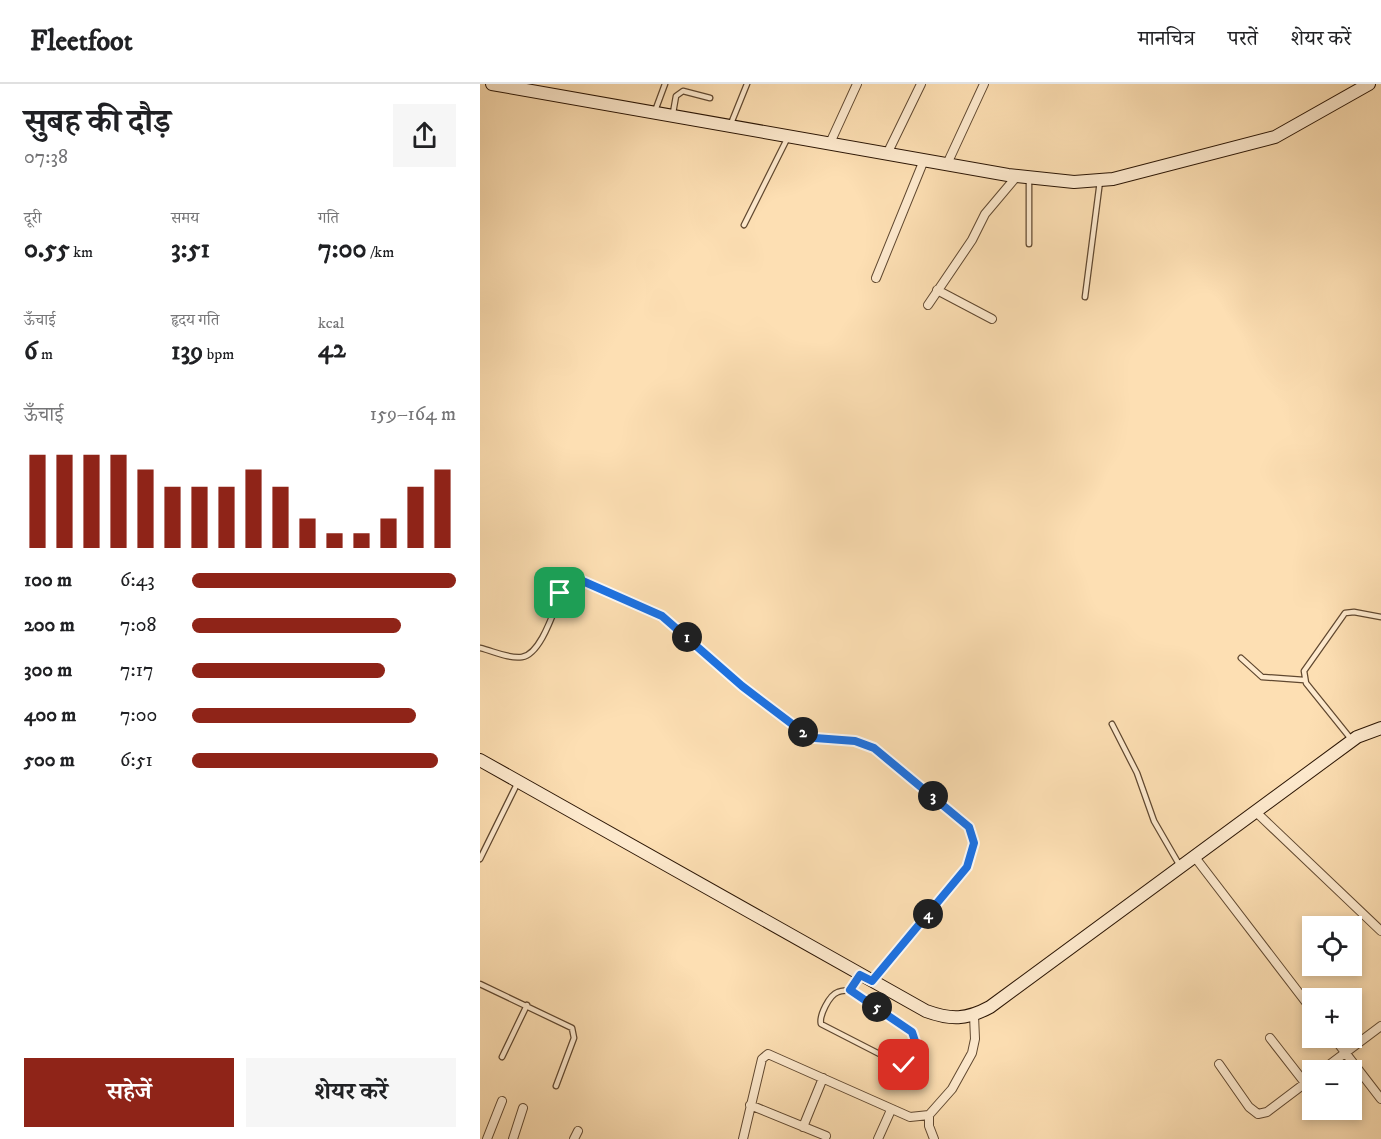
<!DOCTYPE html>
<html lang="hi">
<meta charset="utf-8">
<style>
:root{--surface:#fff;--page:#f6f6f6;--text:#202124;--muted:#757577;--line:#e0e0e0;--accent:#8f2418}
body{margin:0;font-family:"IM FELL DW Pica","Noto Serif Devanagari",serif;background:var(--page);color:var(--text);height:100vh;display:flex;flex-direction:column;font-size:22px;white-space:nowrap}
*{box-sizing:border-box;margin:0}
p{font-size:20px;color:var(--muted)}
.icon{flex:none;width:33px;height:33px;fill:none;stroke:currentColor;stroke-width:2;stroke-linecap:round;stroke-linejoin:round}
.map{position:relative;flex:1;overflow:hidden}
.details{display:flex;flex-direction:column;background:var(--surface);width:480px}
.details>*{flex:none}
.tools{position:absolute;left:822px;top:832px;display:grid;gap:12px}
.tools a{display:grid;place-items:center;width:60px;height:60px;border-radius:0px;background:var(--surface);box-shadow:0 3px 9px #0003;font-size:30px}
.pin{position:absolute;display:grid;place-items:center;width:51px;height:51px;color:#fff;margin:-26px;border-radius:12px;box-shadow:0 3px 9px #0006}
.km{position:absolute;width:30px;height:30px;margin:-15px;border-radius:50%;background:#222;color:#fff;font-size:16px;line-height:30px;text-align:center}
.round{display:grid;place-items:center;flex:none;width:63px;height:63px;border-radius:0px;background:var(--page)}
.summary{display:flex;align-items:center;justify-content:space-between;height:102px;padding:0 24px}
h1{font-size:33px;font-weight:700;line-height:45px}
.figures{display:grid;grid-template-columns:repeat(3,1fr);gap:9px;height:102px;padding:6px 24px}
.figures div{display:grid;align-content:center}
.figures b{font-size:26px;font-weight:700}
.figures small{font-size:16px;font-weight:400}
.figures p{font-size:16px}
.chart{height:168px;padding:12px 24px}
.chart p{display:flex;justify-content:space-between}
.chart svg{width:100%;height:108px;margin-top:6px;stroke:var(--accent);stroke-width:6}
.button{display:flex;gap:12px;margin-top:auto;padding:12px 24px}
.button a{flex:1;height:69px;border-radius:0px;background:var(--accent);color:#fff;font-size:24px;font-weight:700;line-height:69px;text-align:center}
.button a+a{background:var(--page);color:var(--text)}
ul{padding:0 24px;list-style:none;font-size:20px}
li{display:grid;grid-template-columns:96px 72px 1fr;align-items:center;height:45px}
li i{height:15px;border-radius:8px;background:var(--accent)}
header{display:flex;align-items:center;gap:36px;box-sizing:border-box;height:84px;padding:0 30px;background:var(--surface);border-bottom:2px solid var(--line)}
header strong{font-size:28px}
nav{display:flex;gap:33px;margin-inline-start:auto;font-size:21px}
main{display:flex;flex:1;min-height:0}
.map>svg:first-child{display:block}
</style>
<header>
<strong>Fleetfoot</strong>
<nav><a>मानचित्र</a><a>परतें</a><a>शेयर करें</a></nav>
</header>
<main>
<section class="details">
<div class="summary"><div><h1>सुबह की दौड़</h1><p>07:38</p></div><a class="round"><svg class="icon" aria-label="share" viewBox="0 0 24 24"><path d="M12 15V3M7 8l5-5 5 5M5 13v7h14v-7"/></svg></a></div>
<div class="figures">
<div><p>दूरी</p><b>0.55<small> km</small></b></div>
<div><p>समय</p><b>3:51</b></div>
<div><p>गति</p><b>7:00<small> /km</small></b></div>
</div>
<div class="figures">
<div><p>ऊँचाई</p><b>6<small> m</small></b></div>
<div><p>हृदय गति</p><b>139<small> bpm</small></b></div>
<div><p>kcal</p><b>42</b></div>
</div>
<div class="chart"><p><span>ऊँचाई</span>159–164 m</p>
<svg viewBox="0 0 160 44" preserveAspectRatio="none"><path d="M5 44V6M15 44V6M25 44V6M35 44V6M45 44V12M55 44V19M65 44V19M75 44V19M85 44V12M95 44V19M105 44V32M115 44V38M125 44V38M135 44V32M145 44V19M155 44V12"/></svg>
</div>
<ul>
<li><b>100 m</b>6:43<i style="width:100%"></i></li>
<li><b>200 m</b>7:08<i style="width:79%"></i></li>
<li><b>300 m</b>7:17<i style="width:73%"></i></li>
<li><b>400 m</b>7:00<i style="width:85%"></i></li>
<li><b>500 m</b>6:51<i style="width:93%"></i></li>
</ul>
<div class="button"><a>सहेजें</a><a>शेयर करें</a></div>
</section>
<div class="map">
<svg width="901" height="1055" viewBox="0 0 901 1055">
<rect width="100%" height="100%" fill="#fddfb3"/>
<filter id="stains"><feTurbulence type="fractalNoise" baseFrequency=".00333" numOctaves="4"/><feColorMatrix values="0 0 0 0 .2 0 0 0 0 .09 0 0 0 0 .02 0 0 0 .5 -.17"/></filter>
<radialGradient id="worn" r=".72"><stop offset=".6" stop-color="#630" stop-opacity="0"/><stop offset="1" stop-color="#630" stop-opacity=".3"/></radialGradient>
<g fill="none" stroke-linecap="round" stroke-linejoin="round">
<defs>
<path id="lane" d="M175,27L185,0
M193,29L196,12L203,7L230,14
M250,42L267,0
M264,141L307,55
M549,160V94
M605,213L620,97
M0,564C13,567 29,575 42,573C63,570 76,518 85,501L91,495H98L182,532L262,602L320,646L335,654L375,657L394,664L484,738C492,746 496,756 493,767C488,793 414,870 393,895
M761,574L782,593L824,596
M632,640L657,689L674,737L700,782
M871,655L826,599L824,587L865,529L874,528L901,533
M0,775L38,698
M0,900L92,944L94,954L76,1002
M370,906L432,948L436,960L424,981L419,980L341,940C339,932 349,911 358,908C363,906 368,907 373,905L380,891
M22,973L47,921"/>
<path id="street" d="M350,59L377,0
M407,70L441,0
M467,80L504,0
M396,194L444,76
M457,206L512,235
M448,221L492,156L505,130L537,92
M776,728L901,847
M714,772L832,926
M790,954L825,999
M854,954L901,1015
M739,980L769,1023L778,1030L787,1028L832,994
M841,987L901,942
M270,1021L346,1052
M449,1031V1042L454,1055
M323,1043L343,994
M7,1055L22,1017
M33,1055L43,1024
M94,1055L98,1047
M263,1055L282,975L288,970L430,1033L449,1031L472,1005L492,969L495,955L494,931
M398,1055L411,1026"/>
<path id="secondary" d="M12,0L528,91L594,98L633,95L795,53L889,0
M0,676L446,927C471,936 486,936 510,923L877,653L901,644"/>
</defs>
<use href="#lane" stroke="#604830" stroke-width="7"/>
<use href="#street" stroke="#604830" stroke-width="10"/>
<use href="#secondary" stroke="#2b1504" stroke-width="14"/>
<use href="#lane" stroke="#feeace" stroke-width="4.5"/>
<use href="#street" stroke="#feeace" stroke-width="8"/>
<use href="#secondary" stroke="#feeace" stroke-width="12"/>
</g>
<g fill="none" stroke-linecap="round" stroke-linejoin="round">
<defs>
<path id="route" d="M80,509L88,497L98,495L182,532L262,602L320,646L335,654L375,657L394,664L489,743L494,759L487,783L392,897L380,891L370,906L432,948L436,960L424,981"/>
</defs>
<use href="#route" stroke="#fff" stroke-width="12"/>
<use href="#route" stroke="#1a73e8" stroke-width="8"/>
</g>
<rect width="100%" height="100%" filter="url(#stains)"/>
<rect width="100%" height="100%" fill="url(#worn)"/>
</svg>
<div class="tools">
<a><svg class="icon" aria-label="locate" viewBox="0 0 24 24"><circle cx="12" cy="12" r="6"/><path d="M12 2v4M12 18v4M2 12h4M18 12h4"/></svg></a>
<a>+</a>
<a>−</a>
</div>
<div class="pin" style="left:80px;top:509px;background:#1e9e55"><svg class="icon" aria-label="arrive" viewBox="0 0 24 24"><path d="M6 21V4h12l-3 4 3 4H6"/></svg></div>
<div class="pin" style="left:424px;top:981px;background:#d93025"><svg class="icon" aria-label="check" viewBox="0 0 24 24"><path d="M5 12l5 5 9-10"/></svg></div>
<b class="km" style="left:207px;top:553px">1</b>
<b class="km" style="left:323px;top:648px">2</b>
<b class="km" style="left:453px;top:712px">3</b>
<b class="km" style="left:448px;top:830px">4</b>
<b class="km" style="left:397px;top:923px">5</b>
</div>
</main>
